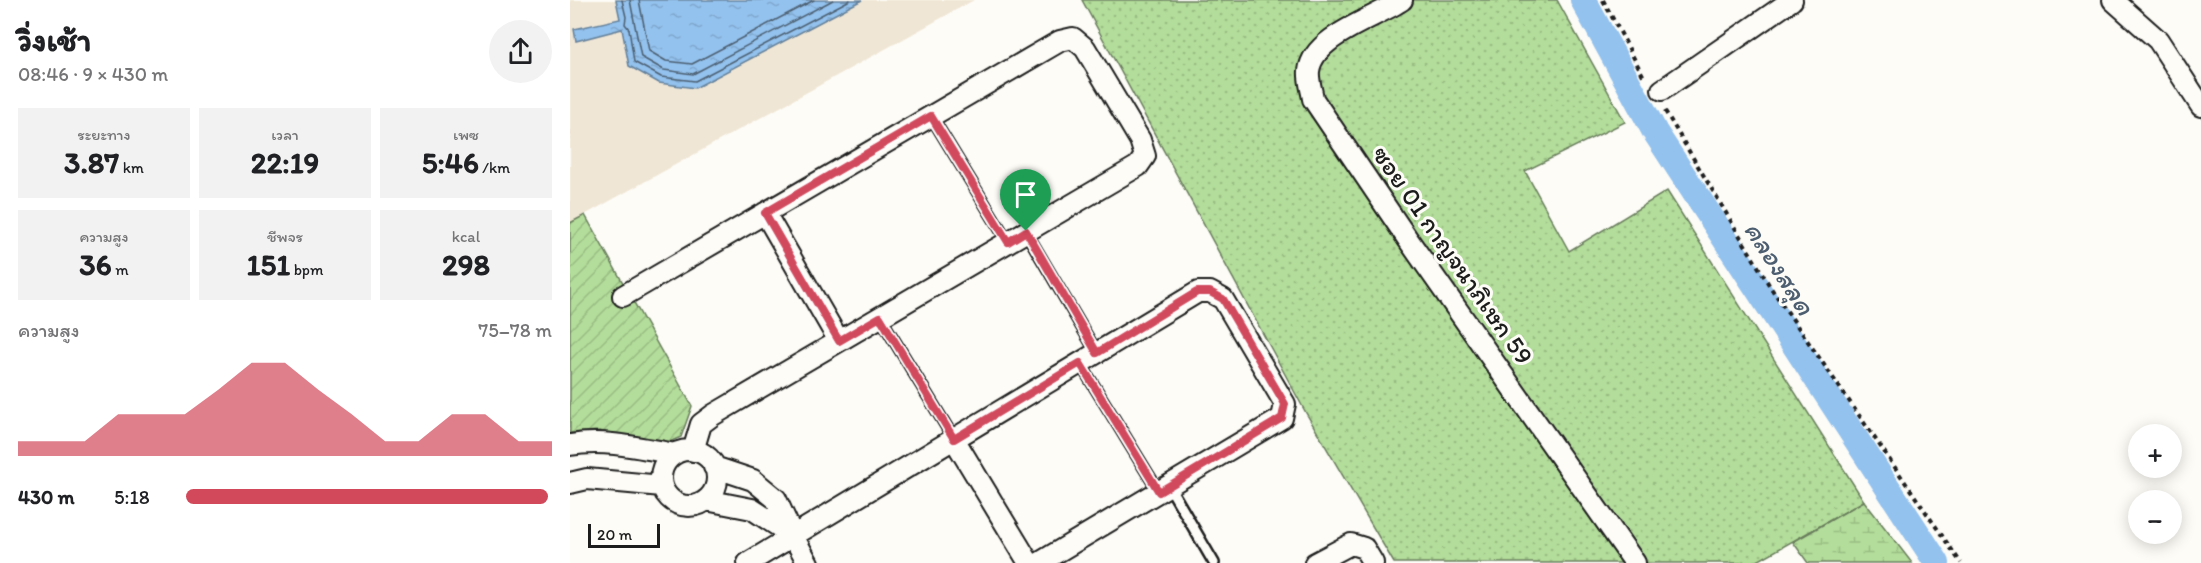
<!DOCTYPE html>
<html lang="th">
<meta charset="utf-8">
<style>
:root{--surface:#fff;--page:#f2f2f2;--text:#202124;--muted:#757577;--accent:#d1495b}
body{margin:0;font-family:Itim,"Playpen Sans Thai",sans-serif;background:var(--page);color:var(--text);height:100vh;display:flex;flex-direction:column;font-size:22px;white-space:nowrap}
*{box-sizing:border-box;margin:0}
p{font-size:20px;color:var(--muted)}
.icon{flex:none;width:33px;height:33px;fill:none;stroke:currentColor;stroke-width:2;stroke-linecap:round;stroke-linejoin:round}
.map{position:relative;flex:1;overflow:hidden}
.details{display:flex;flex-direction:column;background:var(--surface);width:570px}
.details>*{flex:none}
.tools{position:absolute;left:1558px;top:424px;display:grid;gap:12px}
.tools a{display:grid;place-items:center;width:54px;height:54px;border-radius:50%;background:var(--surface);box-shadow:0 3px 15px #0003;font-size:30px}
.scale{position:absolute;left:18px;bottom:15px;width:72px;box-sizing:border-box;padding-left:6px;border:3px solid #1c1c1c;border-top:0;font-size:16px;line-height:21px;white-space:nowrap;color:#1c1c1c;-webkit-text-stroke:4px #fdfcf7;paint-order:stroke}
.pin{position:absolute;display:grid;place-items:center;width:51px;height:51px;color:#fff;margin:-62px -26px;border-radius:50% 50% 50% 0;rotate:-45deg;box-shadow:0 0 6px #0007}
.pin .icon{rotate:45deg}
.round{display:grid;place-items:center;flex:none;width:63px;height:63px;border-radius:32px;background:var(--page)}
.head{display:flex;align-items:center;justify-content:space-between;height:102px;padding:0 18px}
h1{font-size:33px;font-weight:700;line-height:45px}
.metrics{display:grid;grid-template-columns:repeat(3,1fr);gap:9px;height:102px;padding:6px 18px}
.metrics div{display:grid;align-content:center;border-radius:0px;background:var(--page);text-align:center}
.metrics b{font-size:30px;font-weight:700}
.metrics small{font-size:16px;font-weight:400}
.metrics p{font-size:16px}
.chart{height:168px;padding:12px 18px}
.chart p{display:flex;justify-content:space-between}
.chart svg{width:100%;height:108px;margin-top:6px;fill:var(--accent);opacity:.7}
ul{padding:0 18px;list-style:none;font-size:20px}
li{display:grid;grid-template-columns:96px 72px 1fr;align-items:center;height:45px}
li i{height:15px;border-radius:8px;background:var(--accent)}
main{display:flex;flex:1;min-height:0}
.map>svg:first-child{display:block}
</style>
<main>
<section class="details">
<div class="head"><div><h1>วิ่งเช้า</h1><p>08:46 · 9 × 430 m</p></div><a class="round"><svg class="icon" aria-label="share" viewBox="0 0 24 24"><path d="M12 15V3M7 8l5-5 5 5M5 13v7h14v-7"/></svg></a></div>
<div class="metrics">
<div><p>ระยะทาง</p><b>3.87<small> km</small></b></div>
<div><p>เวลา</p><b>22:19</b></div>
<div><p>เพซ</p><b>5:46<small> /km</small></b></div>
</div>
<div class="metrics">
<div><p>ความสูง</p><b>36<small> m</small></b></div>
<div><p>ชีพจร</p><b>151<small> bpm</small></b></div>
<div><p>kcal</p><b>298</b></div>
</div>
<div class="chart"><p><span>ความสูง</span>75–78 m</p>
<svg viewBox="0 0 160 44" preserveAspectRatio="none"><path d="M0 44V38L10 38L20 38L30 27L40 27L50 27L60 17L70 6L80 6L90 17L100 27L110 38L120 38L130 27L140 27L150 38L160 38V44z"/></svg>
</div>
<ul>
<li><b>430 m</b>5:18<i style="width:99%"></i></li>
</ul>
</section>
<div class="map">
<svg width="1631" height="563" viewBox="0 0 1631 563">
<defs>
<pattern id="grass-dots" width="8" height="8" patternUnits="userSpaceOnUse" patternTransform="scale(1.5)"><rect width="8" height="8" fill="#b3dd9a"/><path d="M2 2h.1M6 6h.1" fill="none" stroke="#99bd84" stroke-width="1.8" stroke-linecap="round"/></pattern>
<pattern id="wetland-marsh" width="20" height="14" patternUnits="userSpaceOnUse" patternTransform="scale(1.5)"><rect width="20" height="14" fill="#b3dd9a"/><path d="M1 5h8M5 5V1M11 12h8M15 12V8" fill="none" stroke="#99bd84"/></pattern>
<pattern id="garden-furrows" width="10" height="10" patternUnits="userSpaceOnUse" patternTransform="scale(1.5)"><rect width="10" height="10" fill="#b3dd9a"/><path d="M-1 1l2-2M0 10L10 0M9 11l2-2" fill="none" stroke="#99bd84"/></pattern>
<pattern id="water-ripples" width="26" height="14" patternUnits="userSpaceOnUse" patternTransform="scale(1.5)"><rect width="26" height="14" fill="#93c2ee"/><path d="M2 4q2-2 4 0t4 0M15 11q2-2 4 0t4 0" fill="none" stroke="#7ea6cc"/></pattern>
</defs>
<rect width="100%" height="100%" fill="#fdfcf7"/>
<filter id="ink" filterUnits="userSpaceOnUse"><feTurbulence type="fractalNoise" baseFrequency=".0167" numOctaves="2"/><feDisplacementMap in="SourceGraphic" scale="12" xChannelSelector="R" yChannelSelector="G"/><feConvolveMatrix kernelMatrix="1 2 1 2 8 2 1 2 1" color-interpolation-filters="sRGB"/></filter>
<g filter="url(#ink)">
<path fill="#f0e6d5" d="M0,0H404L0,223Z"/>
<path fill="url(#grass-dots)" stroke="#687c5b" stroke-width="1.5" d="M512,0H987L1055,122L955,171L999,251L1097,191L1294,501L1184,563H824L736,413Z"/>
<path fill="url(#wetland-marsh)" stroke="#687c5b" stroke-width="1.5" d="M1294,501L1342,563H1238L1223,542Z"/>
<path fill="url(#garden-furrows)" stroke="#687c5b" stroke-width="1.5" d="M15,215L122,406L111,437L97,443L29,431L0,433V223Z"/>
<path fill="url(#water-ripples)" stroke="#63809a" stroke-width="1.5" d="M46,0H292L125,88L89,83L59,66L52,29L6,41L4,29L50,19Z"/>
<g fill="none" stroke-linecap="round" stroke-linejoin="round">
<path stroke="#4c5e70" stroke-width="1.5" d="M52,0L56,17L55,24L59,29L64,62L91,77L125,81L280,0
M60,0L71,57L94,70L123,74L263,0
M69,0L79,51L96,61L122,64L244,0"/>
<path stroke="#93c2ee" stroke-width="26" d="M1013,0L1085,132L1367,563"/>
<defs>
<path id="service" d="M361,116L438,242
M456,232L527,353
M310,317L384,439
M510,363L589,492
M599,486L644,563"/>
<path id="minor" d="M832,0C806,18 743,36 739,71C738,80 742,91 743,99L837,238L1065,563
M1543,0L1588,40L1631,106
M1092,90L1222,0
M195,213L269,341
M53,296L490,41L503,38L515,48L570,140L575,156L568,166L143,415L131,424L123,451
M384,439L459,563
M0,445C35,439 71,448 105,454
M91 478a28 28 0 1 1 56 0a28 28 0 1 1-56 0Z
M144,467L183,480L206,499L223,536L238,563
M0,483L17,479L92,486
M136,500L182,509L223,536
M178,563L628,292H640L653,299L715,404L712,418L469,563
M745,563L781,544L794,548L803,563"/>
</defs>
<use href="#service" stroke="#1c1c1c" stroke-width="14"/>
<use href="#minor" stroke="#1c1c1c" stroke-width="24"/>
<path stroke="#1c1c1c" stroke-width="4" stroke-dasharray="4.5 4.5" stroke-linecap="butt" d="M1033,0L1075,79
M1095,111L1201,288L1391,563"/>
<use href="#service" stroke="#fdfcf7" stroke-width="9"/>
<use href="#minor" stroke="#fdfcf7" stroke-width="20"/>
</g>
</g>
<g fill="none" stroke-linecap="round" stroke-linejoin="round" filter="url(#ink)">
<defs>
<path id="route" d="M361,116L438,242L456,231L527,353L627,292H640L653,299L715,404L712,418L589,492L510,363L384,439L310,317L269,341L195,213Z"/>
</defs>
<use href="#route" stroke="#fff" stroke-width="12"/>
<use href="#route" stroke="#d1495b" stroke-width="8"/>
</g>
<g text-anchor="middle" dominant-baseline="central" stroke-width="6" stroke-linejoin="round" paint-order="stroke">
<g font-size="26" fill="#1c1c1c" stroke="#fdfcf7">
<text transform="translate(883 255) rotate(55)">ซอย 01 กาญจนาภิเษก 59</text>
</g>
<g font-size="27" font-style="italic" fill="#4c5e70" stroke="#fdfcf7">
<text transform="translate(1210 268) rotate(57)">คลองสลุด</text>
</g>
</g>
</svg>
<div class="tools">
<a>+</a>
<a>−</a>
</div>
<div class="scale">20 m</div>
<div class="pin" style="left:456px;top:231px;background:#1e9e55"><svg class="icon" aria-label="arrive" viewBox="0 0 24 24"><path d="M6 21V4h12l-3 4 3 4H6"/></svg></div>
</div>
</main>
